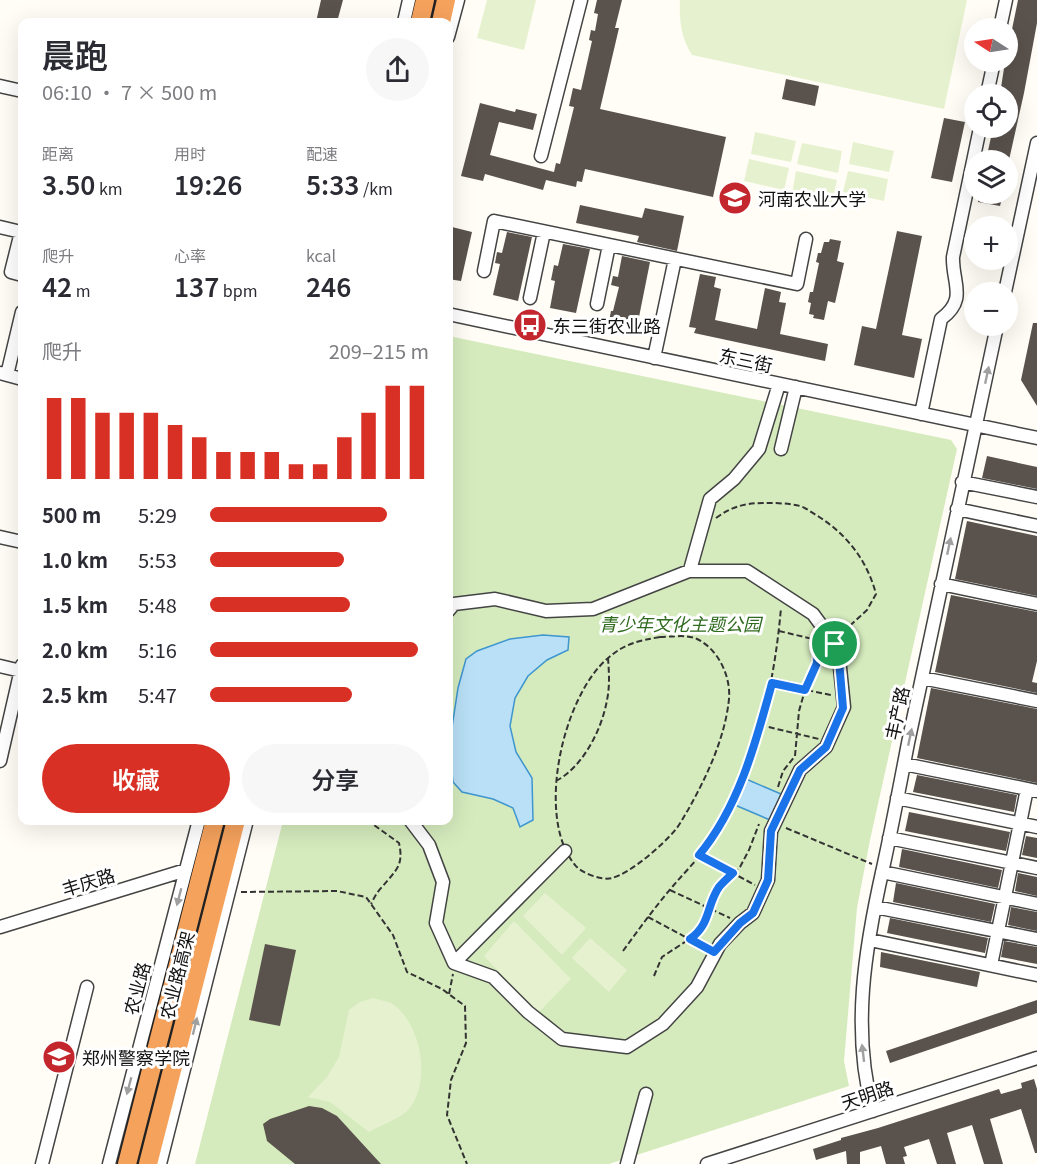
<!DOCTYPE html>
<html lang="zh">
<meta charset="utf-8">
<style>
:root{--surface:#fff;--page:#f7f7f7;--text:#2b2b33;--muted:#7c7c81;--accent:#d93025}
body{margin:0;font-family:Georgia,"Noto Sans SC",serif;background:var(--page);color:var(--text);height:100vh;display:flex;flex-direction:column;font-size:22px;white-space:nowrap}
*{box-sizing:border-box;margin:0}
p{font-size:20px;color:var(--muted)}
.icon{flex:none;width:33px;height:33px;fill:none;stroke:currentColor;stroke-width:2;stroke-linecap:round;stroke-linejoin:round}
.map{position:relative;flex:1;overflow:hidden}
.drawer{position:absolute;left:18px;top:18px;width:435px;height:807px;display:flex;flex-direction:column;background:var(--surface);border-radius:12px;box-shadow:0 6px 24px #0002}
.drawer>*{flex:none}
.needle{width:39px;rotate:282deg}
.buttons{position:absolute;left:964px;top:18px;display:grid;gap:12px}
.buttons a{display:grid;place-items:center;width:54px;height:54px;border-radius:50%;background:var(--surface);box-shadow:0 6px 24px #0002;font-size:30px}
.pin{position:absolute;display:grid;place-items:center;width:51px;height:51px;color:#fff;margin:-26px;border:3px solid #fff;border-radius:50%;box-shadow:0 2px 6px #0007}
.round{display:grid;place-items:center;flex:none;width:63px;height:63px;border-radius:32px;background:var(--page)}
.overview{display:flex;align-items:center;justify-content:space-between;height:102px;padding:0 24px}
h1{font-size:33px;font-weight:600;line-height:45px}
.metrics{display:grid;grid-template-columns:repeat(3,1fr);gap:9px;height:102px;padding:6px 24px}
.metrics div{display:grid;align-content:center}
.metrics b{font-size:26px;font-weight:600}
.metrics small{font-size:16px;font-weight:400}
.metrics p{font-size:16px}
.chart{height:168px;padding:12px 24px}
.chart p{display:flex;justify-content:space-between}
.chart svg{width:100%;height:108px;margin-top:6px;stroke:var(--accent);stroke-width:6}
.action{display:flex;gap:12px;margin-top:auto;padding:12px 24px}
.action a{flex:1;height:69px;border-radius:36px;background:var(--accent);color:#fff;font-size:24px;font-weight:600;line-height:69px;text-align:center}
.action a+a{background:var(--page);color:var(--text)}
ul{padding:0 24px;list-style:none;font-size:20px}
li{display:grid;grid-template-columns:96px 72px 1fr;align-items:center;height:45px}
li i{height:15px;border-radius:8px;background:var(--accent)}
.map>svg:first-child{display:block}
</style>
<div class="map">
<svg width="1037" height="1164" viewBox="0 0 1037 1164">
<rect width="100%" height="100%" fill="#fffdf5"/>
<path fill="#d5ebbd" d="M449,336L951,440L957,449L870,840L857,908L844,1061L849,1086L609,1164H195L283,821L448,820Z"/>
<path fill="#e6f2cf" d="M487,0H536L524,50L477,38Z
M680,0H967L944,109L692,55C681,38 679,20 680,0Z
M755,132L796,141L791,162L751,154Z
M853,142L894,151L889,172L849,164Z
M802,143L842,151L838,173L797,164Z
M749,159L789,168L784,190L744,181Z
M796,171L837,180L832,202L792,193Z
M848,171L888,179L884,201L843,192Z
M545,893L586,928L562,955L523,916Z
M514,921L571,979L538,1013L484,956Z
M590,938L627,970L609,992L572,958Z
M373,998C379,1000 386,1001 391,1003C422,1022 433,1086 406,1112C398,1119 379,1126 369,1132L330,1102L308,1097L327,1077L339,1057L349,1010L360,1002Z"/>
<path fill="#b9e0f7" stroke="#3f96cf" stroke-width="1.5" d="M543,635L569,637L568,650L547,660L528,676L515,698L510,726L516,752L532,778L533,820L520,827L513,808L493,799L462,792L453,782L449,747L458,688L466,659L477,651L510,639Z
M746,779L781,794L770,820L735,805Z"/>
<path fill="#5a524d" d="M321,0H343L337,22H316Z
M597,0H622L615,28H619L600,109L726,137L713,197L585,169L582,182L577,181L576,187L546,180L543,190L485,174L483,181L461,176L480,103L515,112L516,109L537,114L533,130L499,122L490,155L554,172L556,163L560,164L574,107L569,106L573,88L581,90L592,41L589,40L591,30L595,31L598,14L594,13Z
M1018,0H1037V23L1024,93L1009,160H986L993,128H1008V94H1000L1005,62H1008V49Z
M786,79L819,86L815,106L782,99Z
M944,118L965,122L952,182L931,178Z
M979,194H1003L1000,206L978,202Z
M580,205L642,218L645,208L684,216L677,251L637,242L639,236L576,223Z
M448,226L472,232L461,281L448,279Z
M897,231L922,236L902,335L922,339L914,378L854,365L862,326L876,329Z
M507,232L532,237L518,301L493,295L500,264L495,263L497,252L502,253Z
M830,239L841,241L837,261L844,263L835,303L828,301L824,320L813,318L814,315L809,314L811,303L808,302L810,292H813L819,263L816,262L818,253H821L824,242H829Z
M563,244L590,249L576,313L550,308L555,281L551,280L554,265L558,266Z
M622,256L650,262L637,327L609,321L611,311H613L619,287L611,285L613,276L618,277Z
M700,274L716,277L714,287L721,289L715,320L757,329L765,288L781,292L779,302L786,303L780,334L828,344L825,361L694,333L696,328L689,327Z
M1033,323H1037V406L1021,380Z
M987,456L1037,467V489L982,478Z
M967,521L1037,536V596L955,579Z
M951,595L1037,612V661L1032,682L1037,683V693L935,672Z
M931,688L1037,709V783L917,758Z
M917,775L1017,795L1014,812L913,792Z
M909,812L1010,832L1006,851L905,831Z
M1026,836L1037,838V858L1022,855Z
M902,849L1002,870L998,888L899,867Z
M1018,873L1037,877V896L1015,891Z
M896,883L995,904L991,922L893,902Z
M1011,907L1037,912V931L1008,925Z
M890,918L988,938L985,953L887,933Z
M1004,941L1037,947V964L1001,957Z
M265,944L296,950L280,1026L249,1020Z
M881,952L980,972L977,987L880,967Z
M1037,1000V1013L890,1063L886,1051Z
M1034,1079L1037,1089V1153H1035L1021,1109L990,1119L1003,1164H984L972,1125L947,1133L956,1164H937L929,1139L904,1147L907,1156L903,1157L905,1164H886L881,1146L860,1152V1164H847L846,1151L816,1160L813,1149L841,1140V1138L878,1128L999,1089L1001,1094L1022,1088L1021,1083Z
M309,1106L322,1108L337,1116L381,1164H295L267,1141L263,1124L270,1119Z"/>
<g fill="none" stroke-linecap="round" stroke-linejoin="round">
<defs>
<path id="minor" d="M404,22L409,0
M1000,28L1006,0
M448,37L458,0
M0,86L22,91
M987,94L994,62
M541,156L581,0
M0,227L21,232L11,272L22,275
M484,271L494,221L797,284L806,239
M1005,292L1037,143
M530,298L544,232
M597,304L609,245
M448,314L1037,438
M654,358L675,259
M0,373L22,379
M7,375L22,312
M921,414L941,319C968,299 952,283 953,257L980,128
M781,449L796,387
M962,482L1037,497
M957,509L1037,526
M0,537L22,542
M690,570L710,499L734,479L759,449L779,384
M941,584L1037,604
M0,666L21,671
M922,678L1037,701
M0,761L22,665
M904,764L1037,791
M897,798L1037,827
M410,820L429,845L443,882L436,923L454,963L493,977L528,1012L562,1039L627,1047L663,1024L697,987L720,944L740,923L753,913L768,880L771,831L800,770L826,747L844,707L838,648L813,614L747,571H689L593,609L546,611L495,599L454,604L448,611
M889,838L1037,868
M882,872L1037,904
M875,907L1037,939
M0,927L186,870
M870,940L1037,975
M454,963L565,851
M991,965L1027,789
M873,1111C851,1030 865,948 883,868C892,827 900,785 908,743C937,604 967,465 997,326
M42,1164L87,987
M109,1164L199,820
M160,1164L247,820
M627,1164L646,1094
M707,1164L1037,1058"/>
<path id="highway" d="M420,22L425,0
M441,22L446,0
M127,1164L215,820
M148,1164L236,820"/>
</defs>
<use href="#minor" stroke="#444" stroke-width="15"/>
<use href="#highway" stroke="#222" stroke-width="21"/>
<path stroke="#333" stroke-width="2" stroke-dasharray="6 3" stroke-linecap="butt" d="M716,518C731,507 745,503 763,503C775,503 788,503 800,506C806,508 811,512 816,515C846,533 867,560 876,594L867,610L842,633
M779,631L817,640
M660,637C671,637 687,634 697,639C718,649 731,676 729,699C725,738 707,776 688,810C684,816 681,823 676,829C664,844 631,873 612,878C602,881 581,873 575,865C535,817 563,697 607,659C625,643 638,641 660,637Z
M772,683L831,695
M760,725L819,739
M556,781C583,767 602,729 607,700C610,686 609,672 608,658
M778,787L783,771L795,756L799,711L805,690L817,664L818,641
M367,820L399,843C404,866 396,870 382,887C377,892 374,898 371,904
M786,828L872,864
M699,855L755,885
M670,890L730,918
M241,892L337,891L366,897L393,935L407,972L442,989L465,1006L466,1043L451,1080L447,1115L467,1164
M648,917L706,948
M623,951C639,929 655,907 673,886C685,872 700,857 711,841C755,772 774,688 781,608
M654,976L662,957L697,934L706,923L709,908L719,888L740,867L749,850L759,824
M449,994L453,974"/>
<use href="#minor" stroke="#fff" stroke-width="12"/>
<use href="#highway" stroke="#f5a25d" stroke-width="18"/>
</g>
<defs><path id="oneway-solid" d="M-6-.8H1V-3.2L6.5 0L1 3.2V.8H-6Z" transform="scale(1.5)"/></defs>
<g fill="#a0a0a0">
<use href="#oneway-solid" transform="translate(987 375) rotate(-78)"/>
<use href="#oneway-solid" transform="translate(949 546) rotate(-78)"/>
<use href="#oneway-solid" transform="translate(910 737) rotate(-78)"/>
<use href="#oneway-solid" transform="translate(179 897) rotate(105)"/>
<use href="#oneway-solid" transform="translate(195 1026) rotate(-76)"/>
<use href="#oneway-solid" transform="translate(863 1053) rotate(-97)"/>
<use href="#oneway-solid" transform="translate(129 1086) rotate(105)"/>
</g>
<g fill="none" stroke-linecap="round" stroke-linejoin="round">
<defs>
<path id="route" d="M818,640L835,644L838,648L843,708L826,747L800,770L771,831L768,880L753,913L740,923L714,952L690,939C711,924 706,906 719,887C723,882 729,877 733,873L699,855C739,807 756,742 772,683L805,690L817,663Z"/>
</defs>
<use href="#route" stroke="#fff" stroke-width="12"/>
<use href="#route" stroke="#1a73e8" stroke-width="8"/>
</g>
<defs>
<symbol id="university-disc" viewBox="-11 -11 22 22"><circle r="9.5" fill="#c4262e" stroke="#fff"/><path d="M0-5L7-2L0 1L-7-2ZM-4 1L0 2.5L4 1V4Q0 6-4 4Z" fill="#fff"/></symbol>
<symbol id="bus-disc" viewBox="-11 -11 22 22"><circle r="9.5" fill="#c4262e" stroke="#fff"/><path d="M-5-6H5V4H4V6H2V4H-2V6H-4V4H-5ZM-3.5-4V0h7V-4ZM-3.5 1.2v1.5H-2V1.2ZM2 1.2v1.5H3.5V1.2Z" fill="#fff"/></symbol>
</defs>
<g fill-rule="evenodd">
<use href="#university-disc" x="716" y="179" width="38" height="38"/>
<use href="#bus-disc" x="511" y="306" width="38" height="38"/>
<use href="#university-disc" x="40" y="1038" width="38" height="38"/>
</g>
<g text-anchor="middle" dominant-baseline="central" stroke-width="6" stroke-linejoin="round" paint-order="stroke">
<g font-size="18" fill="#111" stroke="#fff" text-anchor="start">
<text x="758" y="198">河南农业大学</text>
<text x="553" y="325">东三街农业路</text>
<text x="82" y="1057">郑州警察学院</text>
</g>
<g font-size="18" fill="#111" stroke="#fff">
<text transform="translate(746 359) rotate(12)">东三街</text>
<text transform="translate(896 713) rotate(-78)">丰产路</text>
<text transform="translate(88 881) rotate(-17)">丰庆路</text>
<text transform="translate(176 975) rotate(-76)">农业路高架</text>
<text transform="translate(136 988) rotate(-75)">农业路</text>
<text transform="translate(867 1094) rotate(-18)">天明路</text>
</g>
<g font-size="18" font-style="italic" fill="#2f6b1f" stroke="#fff">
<text x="680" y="623">青少年文化主题公园</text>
</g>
</g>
</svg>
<div class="buttons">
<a><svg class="needle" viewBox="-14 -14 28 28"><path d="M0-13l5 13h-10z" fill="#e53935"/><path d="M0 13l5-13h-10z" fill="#7c7c81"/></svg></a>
<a><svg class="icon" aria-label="locate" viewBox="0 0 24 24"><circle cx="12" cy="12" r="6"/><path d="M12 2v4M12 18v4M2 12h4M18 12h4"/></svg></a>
<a><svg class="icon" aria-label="layers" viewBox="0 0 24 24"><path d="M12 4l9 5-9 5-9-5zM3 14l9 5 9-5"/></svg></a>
<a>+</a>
<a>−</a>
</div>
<div class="pin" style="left:835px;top:644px;background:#1e9e55"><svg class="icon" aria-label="arrive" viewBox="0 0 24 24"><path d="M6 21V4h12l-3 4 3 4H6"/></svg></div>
<section class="drawer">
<div class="overview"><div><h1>晨跑</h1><p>06:10 · 7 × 500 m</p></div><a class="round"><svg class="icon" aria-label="share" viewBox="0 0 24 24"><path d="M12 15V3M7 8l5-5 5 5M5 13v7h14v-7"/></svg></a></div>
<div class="metrics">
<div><p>距离</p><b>3.50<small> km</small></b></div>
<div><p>用时</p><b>19:26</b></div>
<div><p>配速</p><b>5:33<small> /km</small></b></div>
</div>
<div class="metrics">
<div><p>爬升</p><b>42<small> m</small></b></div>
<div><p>心率</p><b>137<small> bpm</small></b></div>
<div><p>kcal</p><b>246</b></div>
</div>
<div class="chart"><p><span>爬升</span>209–215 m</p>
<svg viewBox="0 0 160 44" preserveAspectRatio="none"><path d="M5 44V11M15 44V11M25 44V17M35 44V17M45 44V17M55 44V22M65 44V27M75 44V33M85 44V33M95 44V33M105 44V38M115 44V38M125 44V27M135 44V17M145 44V6M155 44V6"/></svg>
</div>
<ul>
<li><b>500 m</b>5:29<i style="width:81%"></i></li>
<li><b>1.0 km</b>5:53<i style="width:61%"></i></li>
<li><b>1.5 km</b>5:48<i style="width:64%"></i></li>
<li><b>2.0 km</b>5:16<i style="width:95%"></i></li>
<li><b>2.5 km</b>5:47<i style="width:65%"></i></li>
</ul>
<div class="action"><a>收藏</a><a>分享</a></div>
</section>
</div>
